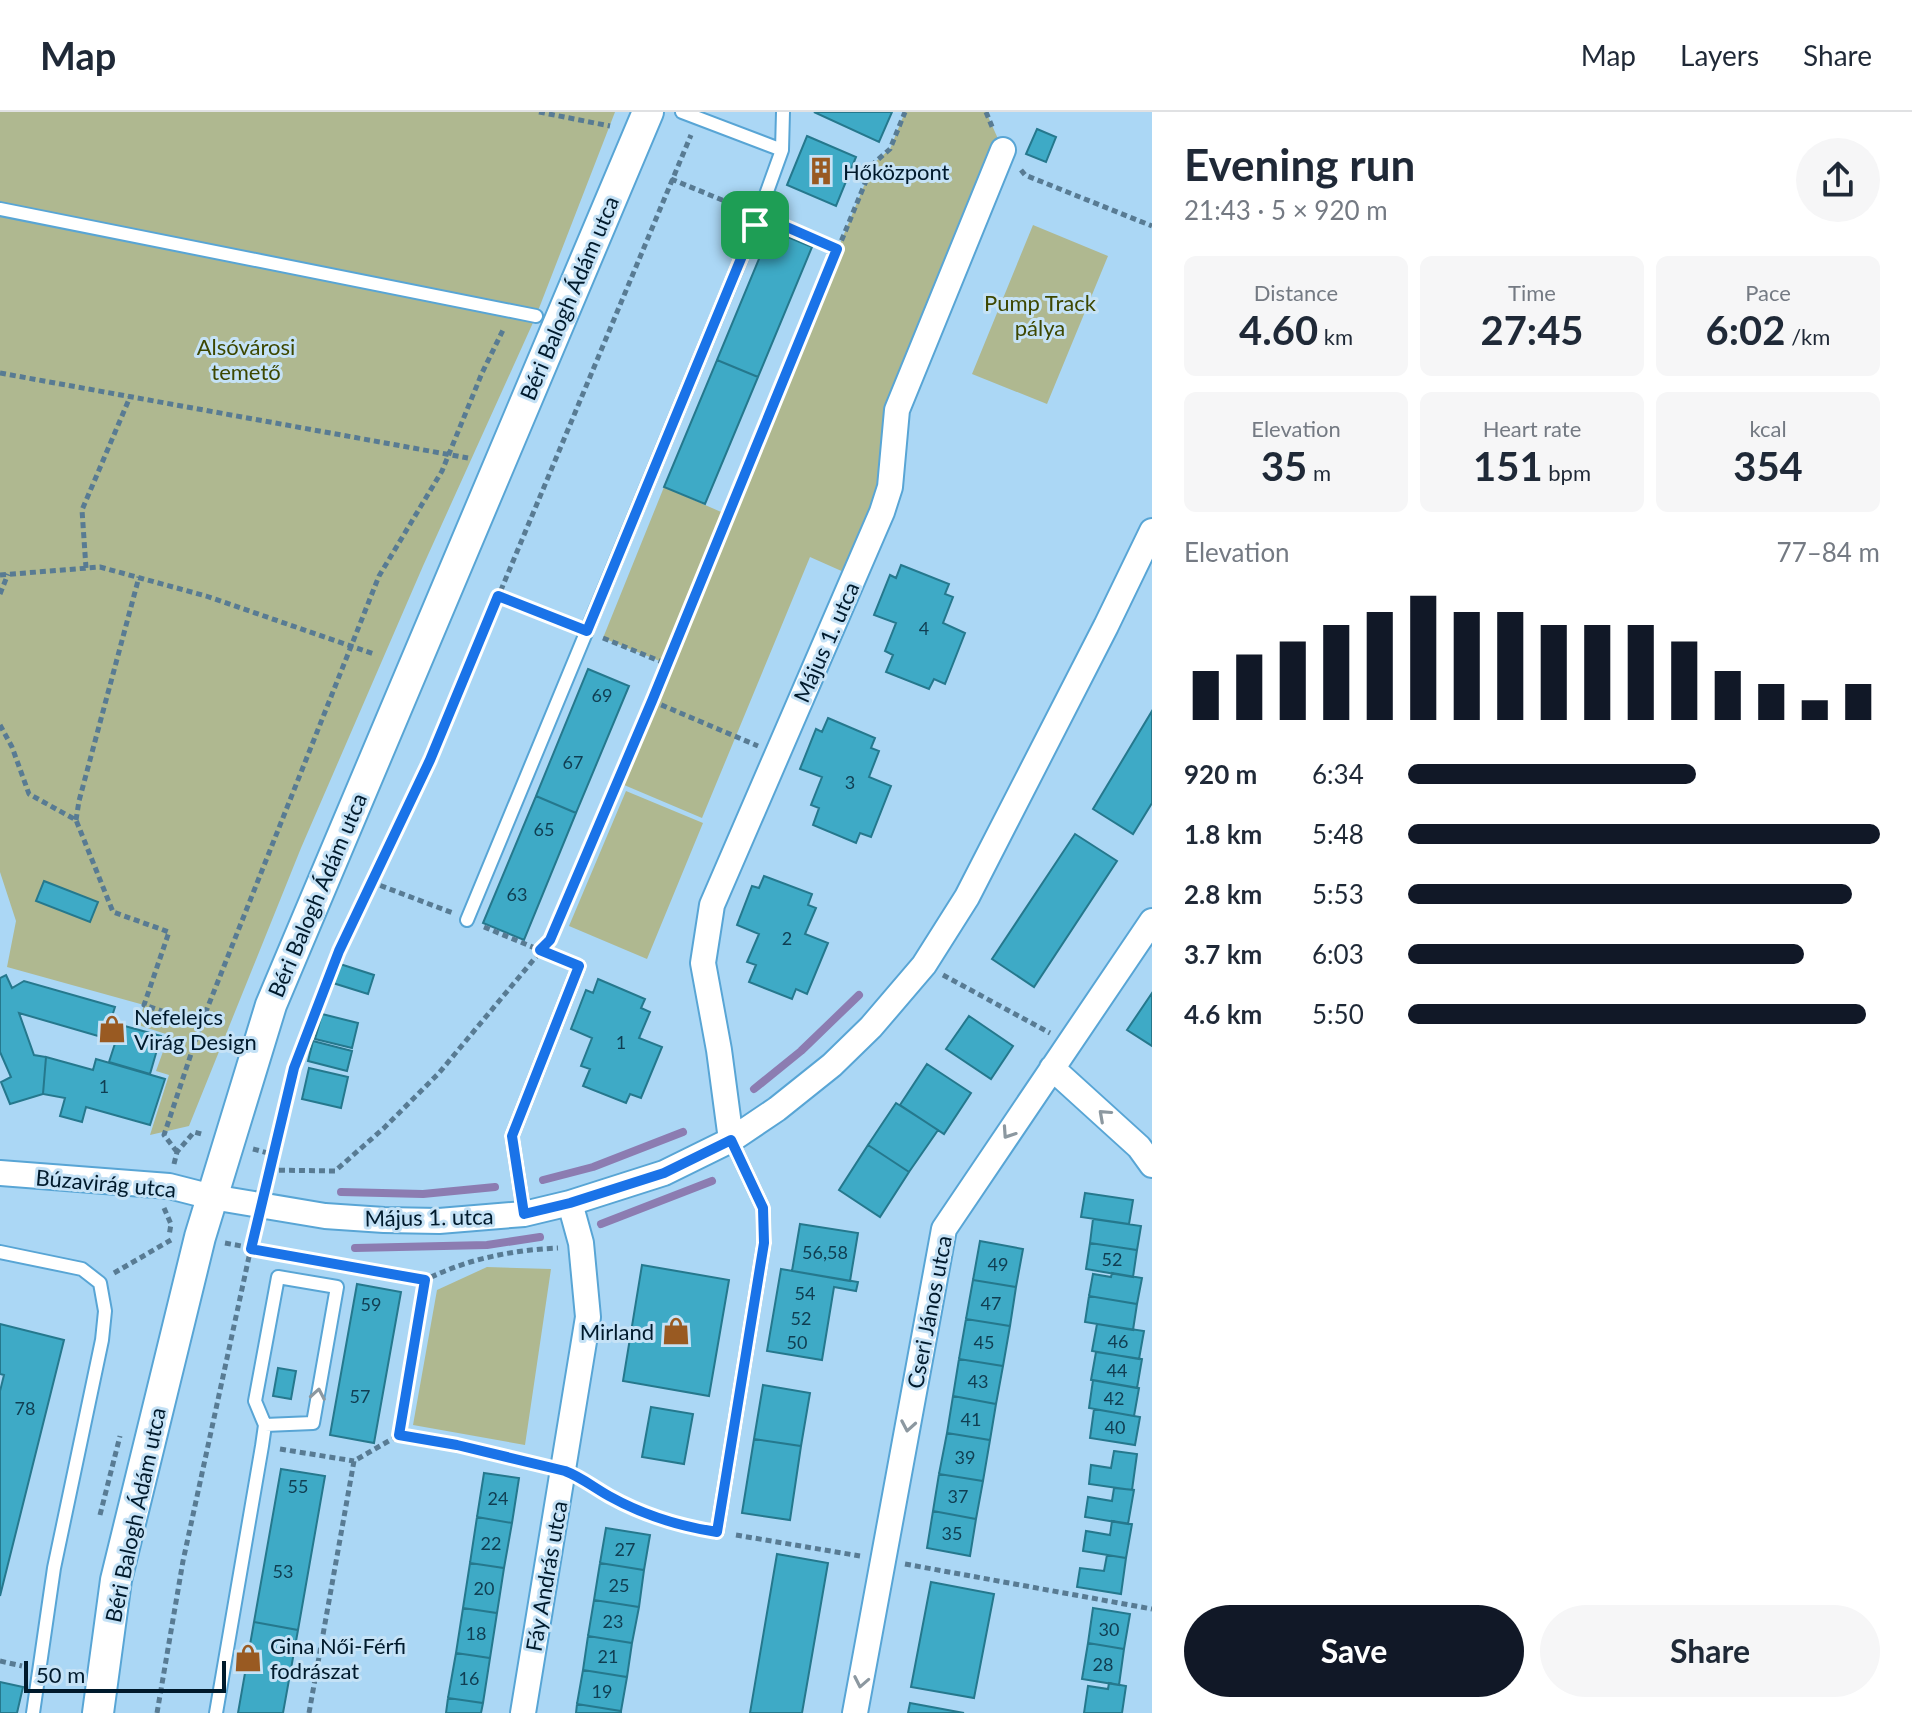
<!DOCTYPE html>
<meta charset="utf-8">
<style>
:root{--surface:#fff;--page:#f6f6f7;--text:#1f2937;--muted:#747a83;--line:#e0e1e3;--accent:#111827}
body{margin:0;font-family:Lato,sans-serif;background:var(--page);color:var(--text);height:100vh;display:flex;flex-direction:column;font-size:30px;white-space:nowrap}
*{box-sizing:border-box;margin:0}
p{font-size:26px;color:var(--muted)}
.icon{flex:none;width:44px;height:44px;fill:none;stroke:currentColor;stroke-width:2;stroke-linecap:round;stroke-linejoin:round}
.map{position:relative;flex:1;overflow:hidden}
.sheet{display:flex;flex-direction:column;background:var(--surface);width:760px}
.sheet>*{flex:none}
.scale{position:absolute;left:24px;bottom:20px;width:202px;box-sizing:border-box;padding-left:8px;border:4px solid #001a2c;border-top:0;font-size:22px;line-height:28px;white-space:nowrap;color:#001a2c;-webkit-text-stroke:6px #c5e2f6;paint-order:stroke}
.pin{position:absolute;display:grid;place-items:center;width:68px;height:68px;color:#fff;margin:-34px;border-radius:16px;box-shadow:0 4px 12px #0006}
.round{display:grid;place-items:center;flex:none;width:84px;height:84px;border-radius:42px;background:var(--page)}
.headline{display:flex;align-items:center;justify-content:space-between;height:136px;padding:0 32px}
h1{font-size:44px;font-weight:700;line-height:60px}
.stats{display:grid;grid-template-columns:repeat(3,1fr);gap:12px;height:136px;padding:8px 32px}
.stats div{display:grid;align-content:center;border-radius:12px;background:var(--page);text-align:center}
.stats b{font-size:40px;font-weight:700}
.stats small{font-size:22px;font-weight:400}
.stats p{font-size:22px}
.chart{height:224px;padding:16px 32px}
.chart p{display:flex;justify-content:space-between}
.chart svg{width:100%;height:144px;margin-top:8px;stroke:var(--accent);stroke-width:6}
.cta{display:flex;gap:16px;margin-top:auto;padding:16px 32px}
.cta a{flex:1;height:92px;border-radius:48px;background:var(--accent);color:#fff;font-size:32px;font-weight:700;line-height:92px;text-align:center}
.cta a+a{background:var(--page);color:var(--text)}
ul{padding:0 32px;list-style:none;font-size:26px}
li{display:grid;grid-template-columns:128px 96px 1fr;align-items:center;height:60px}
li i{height:20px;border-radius:10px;background:var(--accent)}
header{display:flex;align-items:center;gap:48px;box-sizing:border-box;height:112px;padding:0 40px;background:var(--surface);border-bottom:2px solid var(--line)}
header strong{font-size:38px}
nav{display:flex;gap:44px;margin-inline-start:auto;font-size:28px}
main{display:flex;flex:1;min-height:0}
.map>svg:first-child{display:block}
</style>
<header>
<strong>Map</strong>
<nav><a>Map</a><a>Layers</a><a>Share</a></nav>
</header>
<main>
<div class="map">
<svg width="1152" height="1601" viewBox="0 0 1152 1601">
<rect width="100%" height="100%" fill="#abd7f5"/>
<path fill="#afb890" d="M0,0H615L536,204L423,454L301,736L189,1014L150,1023L169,963L156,959L169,923L138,913L144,893L7,855L16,809L0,760Z
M905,0H986L1003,38L897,298L893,351L855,465L810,445L702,706L617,670L667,552L603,526L664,375L728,403L873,52L890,37Z
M1033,113L1108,144L1047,292L972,262Z
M626,679L703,711L647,847L569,814Z
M487,1155L551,1157L525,1333L413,1313L437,1178Z"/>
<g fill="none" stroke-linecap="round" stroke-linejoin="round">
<path stroke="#8c7cb1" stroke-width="8" d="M754,977L801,939L859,883
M543,1068L593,1055L683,1020
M341,1080L423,1082L495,1075
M601,1112L712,1069
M355,1136L487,1133L540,1125"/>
</g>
<path fill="#3eaac6" stroke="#25788d" stroke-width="2" d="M814,0H892L879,30Z
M1037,17L1056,25L1046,50L1026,42Z
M807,24L856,45L836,94L787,73Z
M771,118L812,135L758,265L717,248Z
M717,248L758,265L705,392L664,375Z
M901,453L949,472L945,482L953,485L943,511L965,521L945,572L934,567L929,577L886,560L893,543L885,539L896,511L874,503L890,463L896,466Z
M588,557L629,574L576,701L536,684Z
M1152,599V691L1133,722L1093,697Z
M828,606L875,626L871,636L879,639L869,665L891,674L871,725L860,721L856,731L813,713L819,696L811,693L822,665L800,657L816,617L822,620Z
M536,684L576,701L524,828L483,811Z
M1075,722L1117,749L1034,875L992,847Z
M764,764L812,782L808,793L816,796L805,822L828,831L807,882L796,877L792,887L749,870L756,853L747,850L759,822L737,813L752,774L759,776Z
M44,769L98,790L90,810L36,789Z
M340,852L374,863L368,882L333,871Z
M6,863L12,876L24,869L115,895L105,926L19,901L34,943L46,945L43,982L10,992L1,970L11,965L0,940V866Z
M598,867L645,887L641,896L650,900L639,926L662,935L641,986L630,982L626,991L583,974L590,957L581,954L592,926L571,917L586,878L593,881Z
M1152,881V934L1127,918Z
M322,902L358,911L352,936L315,927Z
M969,904L1013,934L991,967L946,937Z
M121,913L161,924L150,962L109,950Z
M313,929L352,939L347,959L308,949Z
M46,945L93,958L96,947L165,967L150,1013L86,995L82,1010L60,1004L65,986L43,982Z
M927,952L971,981L944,1022L900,993Z
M309,956L348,965L341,996L302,987Z
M896,991L938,1018L909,1060L868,1033Z
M868,1033L909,1060L880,1105L839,1078Z
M1085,1081L1133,1088L1129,1112L1081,1105Z
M1093,1107L1141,1114L1137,1138L1090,1131Z
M800,1112L858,1121L850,1169L792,1159Z
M980,1129L1023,1137L1016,1175L973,1168Z
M1090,1131L1137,1138L1133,1165L1086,1157Z
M642,1153L729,1168L709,1284L623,1269Z
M781,1157L858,1170L856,1179L834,1175L822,1248L767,1239Z
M1112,1161L1142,1166L1137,1192L1089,1184L1093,1162L1111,1165Z
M973,1168L1016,1175L1010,1214L966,1207Z
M357,1172L401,1180L374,1331L330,1323Z
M1089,1184L1137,1192L1133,1218L1085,1210Z
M966,1207L1010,1214L1003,1254L959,1247Z
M0,1212L64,1228L0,1484V1279L4,1263L0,1262Z
M1097,1212L1144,1219L1139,1247L1092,1239Z
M1096,1240L1142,1247L1137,1276L1091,1268Z
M959,1247L1003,1254L996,1292L953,1284Z
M278,1256L296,1259L291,1287L273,1284Z
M1093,1268L1139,1276L1134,1304L1089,1296Z
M763,1273L810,1281L801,1334L754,1327Z
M953,1284L996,1292L990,1328L947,1321Z
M651,1295L693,1302L684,1352L642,1345Z
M1094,1297L1140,1305L1135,1333L1090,1326Z
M947,1321L990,1328L983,1369L939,1362Z
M754,1327L801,1334L790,1408L742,1401Z
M1114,1339L1137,1342L1132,1378L1089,1372L1091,1353L1111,1356Z
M281,1357L325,1364L298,1518L254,1510Z
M484,1361L519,1366L512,1411L477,1405Z
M939,1362L983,1369L976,1407L933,1399Z
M1114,1376L1134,1378L1128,1412L1085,1405L1088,1385L1112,1389Z
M933,1399L976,1407L970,1444L927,1436Z
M477,1405L512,1411L504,1456L470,1451Z
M1112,1409L1132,1412L1126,1446L1083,1439L1086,1419L1110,1423Z
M606,1416L650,1423L644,1458L600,1451Z
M777,1442L828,1451L802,1601H750Z
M1107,1443L1126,1446L1121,1482L1077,1475L1080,1456L1104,1459Z
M470,1451L504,1456L497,1501L463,1496Z
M600,1451L644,1458L639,1495L594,1488Z
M931,1470L994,1482L974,1586L911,1575Z
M594,1488L639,1495L632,1531L588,1524Z
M463,1496L497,1501L490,1546L456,1541Z
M1093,1496L1130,1502L1124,1537L1088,1531Z
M254,1510L298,1518L283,1601H238Z
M588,1524L632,1531L627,1565L583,1558Z
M1088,1531L1124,1537L1119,1573L1082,1567Z
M456,1541L490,1546L483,1591L448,1586Z
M583,1558L627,1565L621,1599L577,1592Z
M0,1570L23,1575L17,1601H0Z
M1109,1571L1126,1574L1122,1601H1084L1088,1574L1108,1577Z
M448,1586L483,1591L481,1601H446Z
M910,1591L964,1601H908Z
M577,1592L621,1599V1601H576Z"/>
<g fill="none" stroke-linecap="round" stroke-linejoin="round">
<defs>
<path id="service" d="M682,0L782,38
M0,97L536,204
M467,808L755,113L782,38L783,0
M524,1102L512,1024L579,854
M0,1140L82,1157L100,1171L105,1199L102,1228L54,1456L33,1601
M717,1420L764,1131L763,1096L731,1028
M216,1601L262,1334L265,1313L255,1289L278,1165L337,1175L313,1311L265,1313"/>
<path id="minor" d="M1052,956L1139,1035L1152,1053
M731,1028L719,938L703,851L712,793L882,400L890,375L897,298L1003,38
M0,1061L169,1074L212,1085L325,1104L384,1108L439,1109L524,1102L570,1091L664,1061L731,1028L777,997L832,953L871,915L924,853L967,785L1106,514L1152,419
M523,1601L588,1205L581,1131L570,1091
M855,1601L944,1117L1152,809"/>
<path id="tertiary" d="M98,1601L116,1468L200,1125L271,893L648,0"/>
</defs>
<use href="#service" stroke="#58a5d5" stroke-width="16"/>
<use href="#minor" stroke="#58a5d5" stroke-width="28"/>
<use href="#tertiary" stroke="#58a5d5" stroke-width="34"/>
<path stroke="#587b93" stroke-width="5" stroke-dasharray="6 4" stroke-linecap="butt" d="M539,0L610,14
M986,0L993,17
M1021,58L1025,63L1152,114
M671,67L744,97
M775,110L837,137
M0,261L468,346
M86,456L82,398L130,285
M0,463L100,455L206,484L374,542
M0,482L8,462
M498,484L572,513
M603,526L667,552
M652,589L758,634
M0,613L12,635L29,682L76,708L113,800L169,820L144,893L201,912
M76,708L79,689L139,465
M371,770L453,801
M484,815L564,848
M943,863L1050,921
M253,1037L272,1042
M177,1040L164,1023L201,912L379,464L442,359L482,261L504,216
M174,1052L177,1040L194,1020L205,1023
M269,1058L335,1059L384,1016L439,961L550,828L652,589L873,52L890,37L905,0
M265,1072L294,956L339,839L430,648L691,23
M164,1096L171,1112L169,1124
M225,1131L425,1168C467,1147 512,1138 558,1136
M114,1161L171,1128
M399,1323L457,1333L540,1354
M280,1337L354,1349
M587,1370C618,1395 662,1411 702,1417
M100,1403L120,1324
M736,1423L860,1444
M905,1452L1152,1497
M0,1549L22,1554
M157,1601L183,1449L255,1117
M309,1601L354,1349L399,1323L425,1168"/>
<use href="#service" stroke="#fff" stroke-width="12"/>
<use href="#minor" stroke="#fff" stroke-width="24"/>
<use href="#tertiary" stroke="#fff" stroke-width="30"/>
</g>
<defs><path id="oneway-chevron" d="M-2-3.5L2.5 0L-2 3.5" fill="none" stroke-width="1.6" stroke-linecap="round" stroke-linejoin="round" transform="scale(2)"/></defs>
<g stroke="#8c98a0">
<use href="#oneway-chevron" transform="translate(1104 1003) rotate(-138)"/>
<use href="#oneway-chevron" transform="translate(1008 1021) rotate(124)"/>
<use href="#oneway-chevron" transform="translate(318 1282) rotate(-80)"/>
<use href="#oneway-chevron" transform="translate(908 1314) rotate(100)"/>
<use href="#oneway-chevron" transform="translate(861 1570) rotate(101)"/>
</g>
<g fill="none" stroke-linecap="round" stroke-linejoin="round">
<defs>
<path id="route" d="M759,103L837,137L652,589L550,828L540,838L579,854L512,1024L524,1102L570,1091L664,1061L731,1028L763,1096L764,1131L717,1420C678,1414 643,1403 609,1384C593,1375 581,1365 565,1359L457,1333L399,1323L425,1168L251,1137L294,956L339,839L430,648L498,484L587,519Z"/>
</defs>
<use href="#route" stroke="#fff" stroke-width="16"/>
<use href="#route" stroke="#1a73e8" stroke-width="10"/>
</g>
<defs>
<symbol id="building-bare" viewBox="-9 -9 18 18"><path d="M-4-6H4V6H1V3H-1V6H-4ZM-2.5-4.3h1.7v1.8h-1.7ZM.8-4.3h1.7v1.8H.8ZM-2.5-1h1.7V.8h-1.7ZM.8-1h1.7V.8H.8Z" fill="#995a22" stroke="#c5e2f6" stroke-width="2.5" paint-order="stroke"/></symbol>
<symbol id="shop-bare" viewBox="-9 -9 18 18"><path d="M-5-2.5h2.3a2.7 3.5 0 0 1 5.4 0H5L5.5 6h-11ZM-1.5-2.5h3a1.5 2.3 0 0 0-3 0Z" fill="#995a22" stroke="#c5e2f6" stroke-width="2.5" paint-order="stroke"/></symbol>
</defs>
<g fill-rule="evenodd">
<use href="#building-bare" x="801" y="39" width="40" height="40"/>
<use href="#shop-bare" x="92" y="897" width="40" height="40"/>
<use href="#shop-bare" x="656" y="1199" width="40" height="40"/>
<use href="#shop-bare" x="228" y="1526" width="40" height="40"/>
</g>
<g text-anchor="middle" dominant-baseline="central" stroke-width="6" stroke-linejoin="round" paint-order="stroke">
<g font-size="18" fill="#103e52">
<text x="924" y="516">4</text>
<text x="602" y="583">69</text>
<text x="573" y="650">67</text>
<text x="850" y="670">3</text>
<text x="544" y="717">65</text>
<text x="517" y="782">63</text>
<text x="787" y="826">2</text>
<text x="621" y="930">1</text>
<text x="104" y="974">1</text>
<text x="825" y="1140">56,58</text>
<text x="1112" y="1147">52</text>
<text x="998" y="1152">49</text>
<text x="805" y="1181">54</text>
<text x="991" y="1191">47</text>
<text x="371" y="1192">59</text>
<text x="801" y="1206">52</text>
<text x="1118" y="1229">46</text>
<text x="797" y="1230">50</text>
<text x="984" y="1230">45</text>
<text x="1117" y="1258">44</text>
<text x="978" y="1269">43</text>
<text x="360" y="1284">57</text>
<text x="1114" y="1286">42</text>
<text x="25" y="1296">78</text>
<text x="971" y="1307">41</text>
<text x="1115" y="1315">40</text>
<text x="965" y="1345">39</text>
<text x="298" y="1374">55</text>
<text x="958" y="1384">37</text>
<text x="498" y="1386">24</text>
<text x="952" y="1421">35</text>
<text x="491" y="1431">22</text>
<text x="625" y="1437">27</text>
<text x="283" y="1459">53</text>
<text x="619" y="1473">25</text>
<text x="484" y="1476">20</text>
<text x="613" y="1509">23</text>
<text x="1109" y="1517">30</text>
<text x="476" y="1521">18</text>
<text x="608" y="1544">21</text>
<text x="1103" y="1552">28</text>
<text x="469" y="1566">16</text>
<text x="602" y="1579">19</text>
</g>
<g font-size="22" fill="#001a2c" stroke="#c5e2f6" text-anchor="start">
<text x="843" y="59">Hőközpont</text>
<text x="134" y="904">Nefelejcs<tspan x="134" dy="25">Virág Design</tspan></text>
<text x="654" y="1219" text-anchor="end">Mirland</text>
<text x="270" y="1533">Gina Női-Férfi<tspan x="270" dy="25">fodrászat</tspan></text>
</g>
<g font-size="22" fill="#001a2c" stroke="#c5e2f6">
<text transform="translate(569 186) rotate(-67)">Béri Balogh Ádám utca</text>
<text transform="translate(826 530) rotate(-66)">Május 1. utca</text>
<text transform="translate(317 783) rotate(-67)">Béri Balogh Ádám utca</text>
<text transform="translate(106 1071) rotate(5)">Búzavirág utca</text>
<text transform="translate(429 1105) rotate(-1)">Május 1. utca</text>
<text transform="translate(929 1200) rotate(-79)">Cseri János utca</text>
<text transform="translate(135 1403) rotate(-78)">Béri Balogh Ádám utca</text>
<text transform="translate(546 1464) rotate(-80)">Fáy András utca</text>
</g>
<g font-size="22" fill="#3d4700" stroke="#c5e2f6">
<text x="1040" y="190">Pump Track<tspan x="1040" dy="25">pálya</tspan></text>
<text x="246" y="234">Alsóvárosi<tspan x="246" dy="25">temető</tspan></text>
</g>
</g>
</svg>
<div class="scale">50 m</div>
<div class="pin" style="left:755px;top:113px;background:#1e9e55"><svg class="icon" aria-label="arrive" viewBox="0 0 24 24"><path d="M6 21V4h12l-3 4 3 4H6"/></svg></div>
</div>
<section class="sheet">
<div class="headline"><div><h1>Evening run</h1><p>21:43 · 5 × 920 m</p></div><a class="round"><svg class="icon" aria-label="share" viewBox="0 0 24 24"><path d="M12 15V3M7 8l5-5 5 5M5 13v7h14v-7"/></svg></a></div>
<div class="stats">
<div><p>Distance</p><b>4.60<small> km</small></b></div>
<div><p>Time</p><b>27:45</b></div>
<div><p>Pace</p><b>6:02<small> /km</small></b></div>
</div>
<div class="stats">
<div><p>Elevation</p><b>35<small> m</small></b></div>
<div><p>Heart rate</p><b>151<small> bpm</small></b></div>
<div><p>kcal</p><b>354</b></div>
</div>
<div class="chart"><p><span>Elevation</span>77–84 m</p>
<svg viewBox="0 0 160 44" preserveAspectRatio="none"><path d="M5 44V29M15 44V24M25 44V20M35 44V15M45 44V11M55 44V6M65 44V11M75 44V11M85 44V15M95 44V15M105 44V15M115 44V20M125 44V29M135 44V33M145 44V38M155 44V33"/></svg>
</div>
<ul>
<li><b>920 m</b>6:34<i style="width:61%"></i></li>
<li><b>1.8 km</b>5:48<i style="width:100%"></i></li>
<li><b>2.8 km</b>5:53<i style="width:94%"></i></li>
<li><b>3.7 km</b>6:03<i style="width:84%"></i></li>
<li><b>4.6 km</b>5:50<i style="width:97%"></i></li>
</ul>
<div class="cta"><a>Save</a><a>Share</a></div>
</section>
</main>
